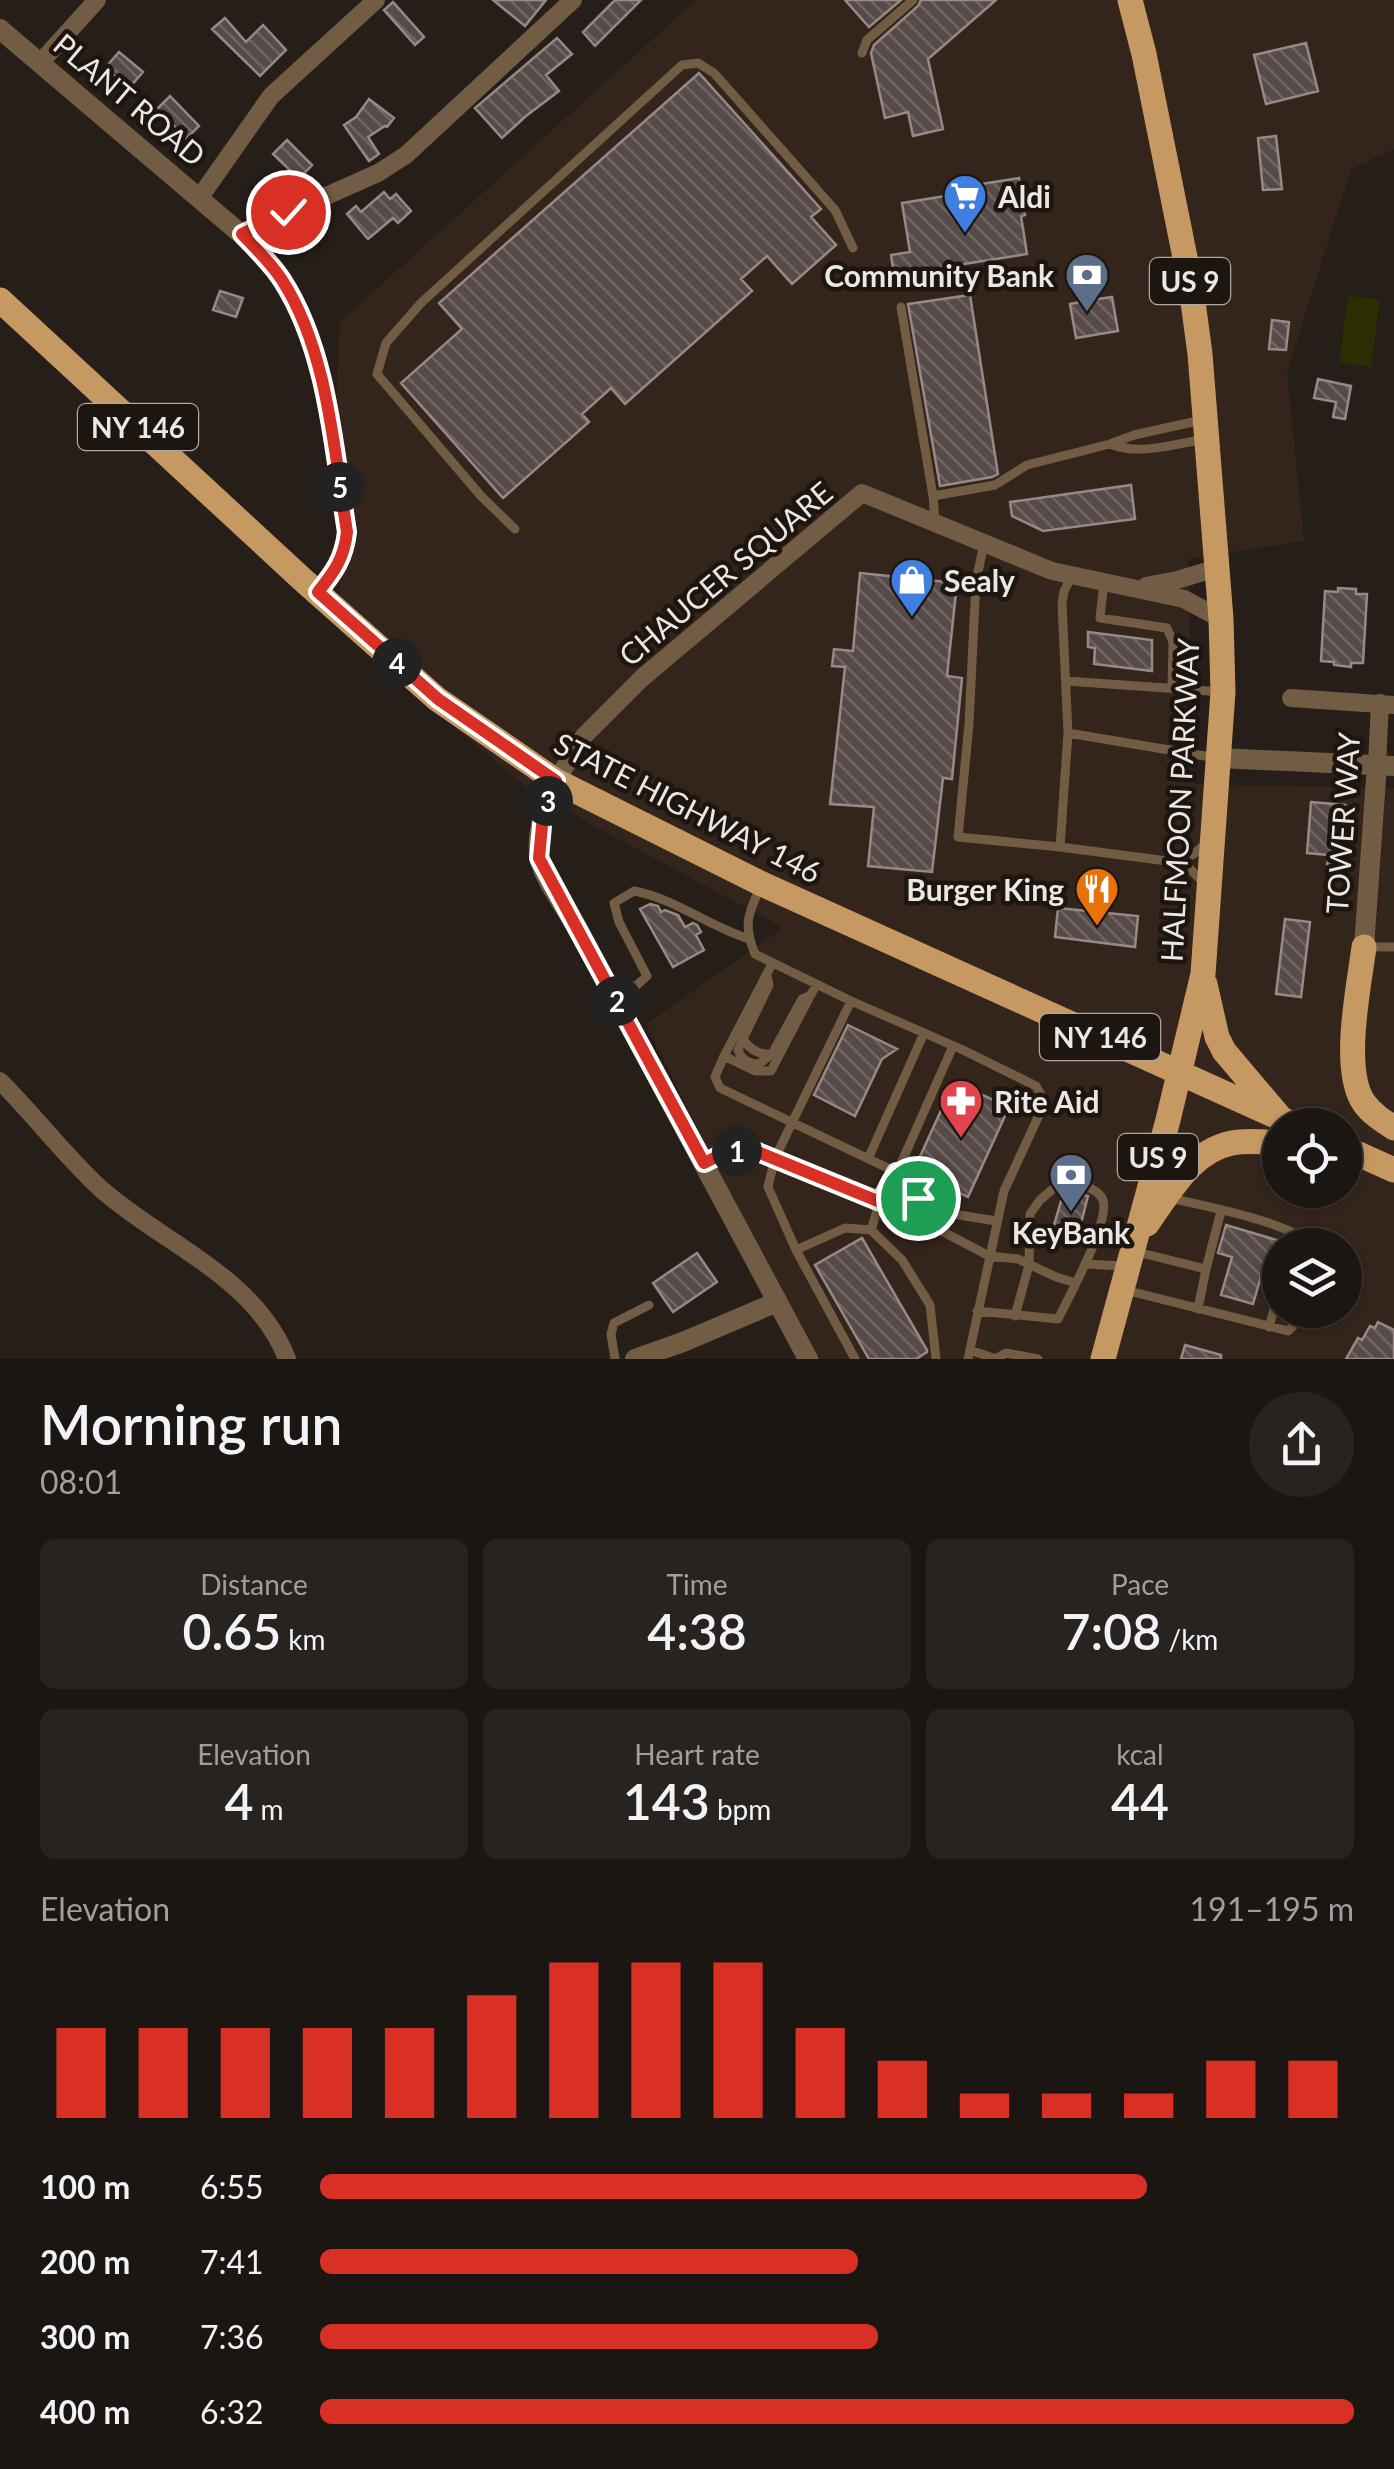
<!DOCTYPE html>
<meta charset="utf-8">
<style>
:root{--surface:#1c1612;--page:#292320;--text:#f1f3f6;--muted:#a09f9f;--line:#3a3532;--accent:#d93025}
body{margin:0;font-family:Lato,sans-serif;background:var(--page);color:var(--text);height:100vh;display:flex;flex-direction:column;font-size:38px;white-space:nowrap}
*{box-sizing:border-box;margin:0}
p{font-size:32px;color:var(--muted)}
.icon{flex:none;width:55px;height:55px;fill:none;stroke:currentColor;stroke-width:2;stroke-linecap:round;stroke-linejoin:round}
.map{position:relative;height:1359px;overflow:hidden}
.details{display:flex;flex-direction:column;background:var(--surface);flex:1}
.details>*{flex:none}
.controls{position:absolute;left:1262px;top:1108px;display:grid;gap:20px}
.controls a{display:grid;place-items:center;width:100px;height:100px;border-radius:50%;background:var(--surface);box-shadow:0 2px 8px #0004,0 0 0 2px var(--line);font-size:50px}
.pin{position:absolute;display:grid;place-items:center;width:85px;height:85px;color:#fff;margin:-42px;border:5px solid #fff;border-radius:50%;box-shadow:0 2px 10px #0007}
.km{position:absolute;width:50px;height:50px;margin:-25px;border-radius:50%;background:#222;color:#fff;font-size:28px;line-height:50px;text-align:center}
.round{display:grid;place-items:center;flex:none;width:105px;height:105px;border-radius:52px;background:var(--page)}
.head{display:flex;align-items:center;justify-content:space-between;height:170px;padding:0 40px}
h1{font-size:55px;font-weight:600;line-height:75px}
.metrics{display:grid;grid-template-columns:repeat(3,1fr);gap:15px;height:170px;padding:10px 40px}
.metrics div{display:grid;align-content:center;border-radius:15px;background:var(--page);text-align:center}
.metrics b{font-size:50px;font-weight:600}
.metrics small{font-size:28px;font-weight:400}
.metrics p{font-size:28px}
.chart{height:280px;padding:20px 40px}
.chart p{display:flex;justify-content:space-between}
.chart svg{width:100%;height:180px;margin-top:10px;stroke:var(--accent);stroke-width:6}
ul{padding:0 40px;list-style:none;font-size:32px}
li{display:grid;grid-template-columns:160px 120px 1fr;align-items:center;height:75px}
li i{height:25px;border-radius:12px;background:var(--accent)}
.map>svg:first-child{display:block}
</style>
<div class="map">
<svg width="1394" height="1359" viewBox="0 0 1394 1359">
<defs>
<pattern id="building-back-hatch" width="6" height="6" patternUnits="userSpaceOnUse" patternTransform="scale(2.5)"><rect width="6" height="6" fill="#574b49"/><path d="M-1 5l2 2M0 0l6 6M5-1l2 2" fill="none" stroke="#6f6563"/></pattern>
</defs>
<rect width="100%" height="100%" fill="#261e18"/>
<path fill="#33251c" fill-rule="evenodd" d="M696,0H1394V149L1351,169L1287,372L1304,541L1188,559L1194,784L1394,788V1359H814L782,1300L646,1024L783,928L532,792L340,631L337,384L340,322ZM1280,1125H1345V1190H1280ZM1280,1245H1345V1310H1280Z"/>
<path fill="#2c2e01" d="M1348,296L1380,299L1371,367L1339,362Z"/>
<path fill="url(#building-back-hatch)" stroke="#968987" stroke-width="2.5" d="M493,0H546L525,26Z
M615,0H641L595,46L583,32Z
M845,0H901L869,27Z
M921,0H996L928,59L943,129L913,136L908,112L885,118L871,53L874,45L918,6Z
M393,2L424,37L415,45L384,10Z
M225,18L246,42L263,25L286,50L260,76L212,29Z
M557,38L572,54L546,75L559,91L526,116L502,138L475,108Z
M1306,43L1318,91L1266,104L1254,55Z
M119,52L143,72L129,88L105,68Z
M699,73L821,209L811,217L836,245L792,284L767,256L741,279L752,291L625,404L611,388L582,414L589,422L503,498L401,383L462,329L439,303Z
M170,96L199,126L186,139L158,108Z
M369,99L394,118L387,127L385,126L368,137L379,154L369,161L344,125L356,117Z
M1276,136L1282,189L1263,190L1258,138Z
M287,140L312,165L299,179L273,154Z
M1019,178L1025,215L1021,216L1027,254L894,275L891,255L910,252L902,203L982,190L981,184Z
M384,192L390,199L396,194L411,211L398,223L393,218L368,239L347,214L356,206L361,212Z
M1095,281L1098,299L1112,297L1118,331L1076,338L1070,304L1085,301L1082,283Z
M220,291L243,298L236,317L213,310Z
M970,295L998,474L992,477L940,486L908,304Z
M1272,320L1289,322L1286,350L1269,349Z
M1318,379L1351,386L1345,419L1333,417L1336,402L1314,398Z
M1131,485L1135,519L1043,531L1012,516L1010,502Z
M860,573L957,583L947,676L962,678L952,779L943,778L932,872L868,866L874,807L830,804L845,667L832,666L834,649L853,651Z
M1338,588L1356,589V594H1367L1363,663H1351V667L1334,665V662L1321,661L1325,591L1338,592Z
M1088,632L1152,640V671L1094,664L1095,648L1088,647Z
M1311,802L1345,805L1339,870L1327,869L1328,855L1307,853Z
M650,904L658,906L661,912L665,910L678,915L685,927L693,923L697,925L701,932L696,935L704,950L673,967L640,909Z
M1058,908L1138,916L1135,947L1055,937Z
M1285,919L1310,922L1301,997L1276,994Z
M848,1025L897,1049L882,1059L855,1116L814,1095Z
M954,1082L1009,1107L968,1197L913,1172Z
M1064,1191L1088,1196L1077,1239L1052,1232Z
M1226,1225L1280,1241V1270L1264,1266L1253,1304L1221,1295L1232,1257L1218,1253Z
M862,1238L927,1350V1352L916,1359H869L815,1265Z
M697,1253L717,1282L673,1312L653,1283Z
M1378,1322L1394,1330V1359H1346L1358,1338L1362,1340L1370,1326L1375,1328Z
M1185,1345L1221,1355V1359H1181Z"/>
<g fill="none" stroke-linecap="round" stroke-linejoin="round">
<path stroke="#725c43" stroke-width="9" d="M862,53L867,40L913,0
M901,307L933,496L935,521
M1110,444C1139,456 1175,444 1205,439
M933,496L995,485L1027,465L1110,444L1134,435L1202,420
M515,529L481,496L377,374L386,343L422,302L682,65L698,63L714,73L835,210L853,248
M984,544L976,581L969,724L958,837L1060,847
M1072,576L1064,591L1062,604L1068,733L1217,758
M1104,582L1100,618L1167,628L1173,642L1172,688
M1066,681L1223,692
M1068,733L1060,847L1175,862L1190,869L1205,884
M1175,862L1194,854L1206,843
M760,888C748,914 743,926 755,954L851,1001
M1366,947H1394
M772,964L724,1056L755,1071H771L816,985
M767,976L769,985L743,1039C750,1050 759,1055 772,1054L802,999L811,995
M613,994L637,985L647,976L619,922L614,903L634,891C676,899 708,926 749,939
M743,1039L738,1050C742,1060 748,1064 759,1064L772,1054
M724,1056L715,1077L720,1088L896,1172L918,1198L953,1214L996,1221
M868,1159L924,1033
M705,1163L721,1154L753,1150L902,1210L989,1256L1018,1259L1056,1277L1076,1283
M909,1185L926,1192
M939,1198L956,1212
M1170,1198C1208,1207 1285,1221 1314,1245
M871,1230L880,1201L903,1159L953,1046
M796,1250L845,1228L871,1230L902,1260L930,1305L936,1359
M1137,1252L1206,1269L1198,1309
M1086,1264L1123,1266
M1206,1269L1221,1211
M1125,1290L1288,1331L1303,1316L1305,1310
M977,1311L1058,1319C1069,1297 1110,1222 1103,1200C1097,1185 1073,1184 1060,1183L1040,1200L1030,1214L1029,1265L1015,1316
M1269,1327L1280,1289
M970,1350L996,1359
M615,1359L611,1334L614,1323L649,1305
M855,1359L796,1250L768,1187L775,1158L851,1001L963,1050L1036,1086L1045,1102L1004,1191L968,1359
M995,1359L1006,1353L1038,1359"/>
<path stroke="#725c43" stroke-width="18" d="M40,63L97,0
M200,197L271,96L376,0
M241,234L378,173L406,155L573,0
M1146,586L1177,580L1217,568
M1291,698L1394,705
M1377,765L1380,703
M556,781L584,736L642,678L862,493L1052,571L1184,599L1221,619
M0,1081C35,1116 65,1156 101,1189C163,1244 256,1277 287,1359"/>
<path stroke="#725c43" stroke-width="20" d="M0,29L241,234C256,249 271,263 282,280C328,351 334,451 347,532C344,558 334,572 318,593
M1219,758L1394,766
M556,781C547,805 534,833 540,860C544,879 569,913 579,931L808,1359
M1364,947L1377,765
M635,1359L683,1342L777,1302"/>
<path stroke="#c69862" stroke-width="25" d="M0,300L303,580L437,699L556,781L762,884L1295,1125
M1364,947C1359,986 1341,1070 1364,1103C1372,1114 1383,1121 1394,1128
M1205,984L1217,1037L1224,1051L1279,1116
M1345,1148L1394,1170
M1147,1224C1170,1192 1191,1151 1232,1143C1248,1140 1264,1142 1280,1143
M1103,1359L1168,1120L1203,974L1223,692L1221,619L1200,354L1191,287L1144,54L1130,0"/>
</g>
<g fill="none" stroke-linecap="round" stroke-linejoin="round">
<defs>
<path id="route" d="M288,212L242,234C256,249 271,263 282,280C328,351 334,451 347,532C344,559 334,572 318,592L438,699L556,781L543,815L539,858L704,1163L722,1154L753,1150L880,1202L896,1172L918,1198"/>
</defs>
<use href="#route" stroke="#fff" stroke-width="20"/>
<use href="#route" stroke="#d93025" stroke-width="12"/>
</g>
<defs>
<symbol id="supermarket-pin" viewBox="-11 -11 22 30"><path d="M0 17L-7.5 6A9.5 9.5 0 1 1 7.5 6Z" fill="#3f7fe0" stroke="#1d150f"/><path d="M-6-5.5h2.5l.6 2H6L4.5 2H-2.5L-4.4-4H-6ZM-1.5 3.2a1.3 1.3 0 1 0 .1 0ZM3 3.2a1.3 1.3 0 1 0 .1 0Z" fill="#fff"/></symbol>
<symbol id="bank-pin" viewBox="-11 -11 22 30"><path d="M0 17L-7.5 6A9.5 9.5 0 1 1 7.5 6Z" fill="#5c6f8a" stroke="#1d150f"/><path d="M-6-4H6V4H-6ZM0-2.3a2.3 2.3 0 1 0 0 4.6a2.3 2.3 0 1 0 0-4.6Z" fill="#fff"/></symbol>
<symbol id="shop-pin" viewBox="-11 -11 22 30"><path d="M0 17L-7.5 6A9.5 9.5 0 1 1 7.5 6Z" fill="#3f7fe0" stroke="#1d150f"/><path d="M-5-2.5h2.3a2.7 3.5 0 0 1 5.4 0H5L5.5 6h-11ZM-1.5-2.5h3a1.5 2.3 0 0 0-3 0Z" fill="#fff"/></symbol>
<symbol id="restaurant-pin" viewBox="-11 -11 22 30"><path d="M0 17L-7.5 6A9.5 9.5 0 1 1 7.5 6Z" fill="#e8710a" stroke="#1d150f"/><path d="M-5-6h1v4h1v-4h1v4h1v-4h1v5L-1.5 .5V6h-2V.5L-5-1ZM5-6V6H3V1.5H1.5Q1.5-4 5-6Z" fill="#fff"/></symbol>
<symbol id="pharmacy-pin" viewBox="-11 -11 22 30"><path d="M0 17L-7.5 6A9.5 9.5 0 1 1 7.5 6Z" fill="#e0444e" stroke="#1d150f"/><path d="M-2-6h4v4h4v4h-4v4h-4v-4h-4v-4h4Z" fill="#fff"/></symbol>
</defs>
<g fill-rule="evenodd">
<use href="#supermarket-pin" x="940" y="171" width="50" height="68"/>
<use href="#bank-pin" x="1062" y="250" width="50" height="68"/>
<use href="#shop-pin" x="887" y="555" width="50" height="68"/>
<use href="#restaurant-pin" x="1072" y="864" width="50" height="68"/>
<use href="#pharmacy-pin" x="936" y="1076" width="50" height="68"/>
<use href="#bank-pin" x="1046" y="1150" width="50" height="68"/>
</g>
<g text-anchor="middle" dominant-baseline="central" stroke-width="9" stroke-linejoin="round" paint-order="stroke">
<g fill="#1d150f" stroke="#afa8a3" stroke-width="2.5">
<rect x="1150" y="258" width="80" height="46" rx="8"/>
<rect x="78" y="404" width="120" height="46" rx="8"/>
<rect x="1040" y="1014" width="120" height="46" rx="8"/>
<rect x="1118" y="1134" width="80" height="46" rx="8"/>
</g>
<g font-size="28" font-weight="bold" fill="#ede7e3">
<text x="1190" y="281">US 9</text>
<text x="138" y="427">NY 146</text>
<text x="1100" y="1037">NY 146</text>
<text x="1158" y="1157">US 9</text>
</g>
<g font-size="30" fill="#ede7e3" stroke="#1d150f">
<text transform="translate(130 99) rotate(40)">PLANT ROAD</text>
<text transform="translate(725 573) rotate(-40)">CHAUCER SQUARE</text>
<text transform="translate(1179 800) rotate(-87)">HALFMOON PARKWAY</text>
<text transform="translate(688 807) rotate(27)">STATE HIGHWAY 146</text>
<text transform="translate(1342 823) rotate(-86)">TOWER WAY</text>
</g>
<g font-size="30" font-weight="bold" fill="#ede7e3" stroke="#1d150f" text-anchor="start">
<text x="998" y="196">Aldi</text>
<text x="1054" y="275" text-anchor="end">Community Bank</text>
<text x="944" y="580">Sealy</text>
<text x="1064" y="889" text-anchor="end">Burger King</text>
<text x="994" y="1101">Rite Aid</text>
<text x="1071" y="1232" text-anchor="middle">KeyBank</text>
</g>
</g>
</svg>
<div class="controls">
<a><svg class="icon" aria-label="locate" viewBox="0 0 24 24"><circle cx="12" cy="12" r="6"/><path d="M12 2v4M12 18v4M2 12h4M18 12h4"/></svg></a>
<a><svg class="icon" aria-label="layers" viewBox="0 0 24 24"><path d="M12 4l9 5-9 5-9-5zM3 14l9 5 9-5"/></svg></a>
</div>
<div class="pin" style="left:918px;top:1198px;background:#1e9e55"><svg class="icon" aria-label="arrive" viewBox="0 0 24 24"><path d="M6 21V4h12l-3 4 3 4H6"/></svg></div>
<div class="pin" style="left:288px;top:212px;background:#d93025"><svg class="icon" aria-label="check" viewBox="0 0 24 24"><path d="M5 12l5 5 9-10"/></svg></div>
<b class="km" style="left:737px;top:1151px">1</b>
<b class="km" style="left:617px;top:1001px">2</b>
<b class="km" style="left:548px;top:801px">3</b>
<b class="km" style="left:397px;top:663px">4</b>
<b class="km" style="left:340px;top:487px">5</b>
</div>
<section class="details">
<div class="head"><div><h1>Morning run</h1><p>08:01</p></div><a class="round"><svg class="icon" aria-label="share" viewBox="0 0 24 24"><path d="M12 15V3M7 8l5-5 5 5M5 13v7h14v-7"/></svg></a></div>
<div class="metrics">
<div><p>Distance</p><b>0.65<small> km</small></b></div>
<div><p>Time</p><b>4:38</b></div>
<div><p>Pace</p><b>7:08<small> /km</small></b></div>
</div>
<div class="metrics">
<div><p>Elevation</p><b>4<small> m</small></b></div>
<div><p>Heart rate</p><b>143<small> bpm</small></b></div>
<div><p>kcal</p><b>44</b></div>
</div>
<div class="chart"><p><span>Elevation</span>191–195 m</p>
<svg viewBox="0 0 160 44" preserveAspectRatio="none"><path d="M5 44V22M15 44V22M25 44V22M35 44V22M45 44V22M55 44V14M65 44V6M75 44V6M85 44V6M95 44V22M105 44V30M115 44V38M125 44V38M135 44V38M145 44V30M155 44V30"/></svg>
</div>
<ul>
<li><b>100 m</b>6:55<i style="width:80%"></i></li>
<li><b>200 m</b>7:41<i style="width:52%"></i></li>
<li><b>300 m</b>7:36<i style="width:54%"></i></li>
<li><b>400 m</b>6:32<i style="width:100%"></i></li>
</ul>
</section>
